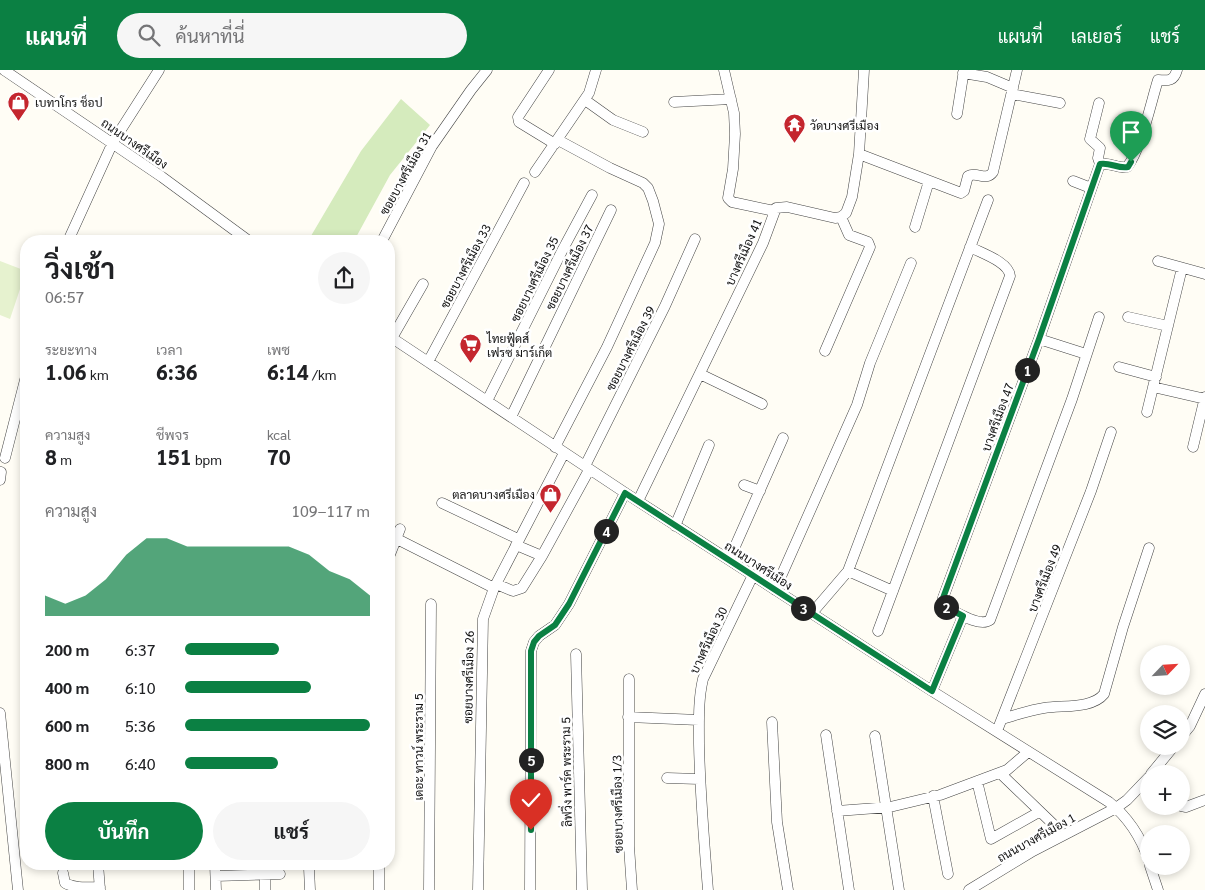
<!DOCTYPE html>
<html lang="th">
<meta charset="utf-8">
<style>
:root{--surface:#fff;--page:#f6f6f6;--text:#202124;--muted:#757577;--accent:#0b8043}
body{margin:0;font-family:Georgia,Sarabun,serif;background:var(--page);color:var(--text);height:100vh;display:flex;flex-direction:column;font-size:19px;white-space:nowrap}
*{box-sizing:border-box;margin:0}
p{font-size:16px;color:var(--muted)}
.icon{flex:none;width:28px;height:28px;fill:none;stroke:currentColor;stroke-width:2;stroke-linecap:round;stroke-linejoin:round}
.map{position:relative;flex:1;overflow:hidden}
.panel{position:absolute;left:20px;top:165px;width:375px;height:635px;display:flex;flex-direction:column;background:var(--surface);border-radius:20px;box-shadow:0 2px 8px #0003}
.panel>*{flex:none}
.needle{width:32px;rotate:65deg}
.tools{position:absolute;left:1140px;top:575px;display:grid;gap:10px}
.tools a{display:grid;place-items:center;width:50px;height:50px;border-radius:50%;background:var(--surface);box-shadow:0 2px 8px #0003;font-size:25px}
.pin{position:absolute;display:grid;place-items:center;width:42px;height:42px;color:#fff;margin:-51px -21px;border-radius:50% 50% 50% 0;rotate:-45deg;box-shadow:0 0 5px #0007}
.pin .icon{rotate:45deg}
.km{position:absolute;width:25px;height:25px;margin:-12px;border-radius:50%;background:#222;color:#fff;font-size:14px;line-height:25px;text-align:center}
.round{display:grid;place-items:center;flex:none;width:52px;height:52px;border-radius:26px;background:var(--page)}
.summary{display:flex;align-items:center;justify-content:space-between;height:85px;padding:0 25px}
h1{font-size:28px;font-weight:700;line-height:38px}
.figures{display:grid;grid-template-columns:repeat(3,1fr);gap:8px;height:85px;padding:5px 25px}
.figures div{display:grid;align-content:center}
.figures b{font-size:21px;font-weight:700}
.figures small{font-size:14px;font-weight:400}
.figures p{font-size:14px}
.chart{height:140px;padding:10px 25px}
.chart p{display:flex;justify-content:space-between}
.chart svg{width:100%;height:90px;margin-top:5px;fill:var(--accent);opacity:.7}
.cta{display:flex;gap:10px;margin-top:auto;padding:10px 25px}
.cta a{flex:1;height:58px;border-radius:30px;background:var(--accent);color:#fff;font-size:20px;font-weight:700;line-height:58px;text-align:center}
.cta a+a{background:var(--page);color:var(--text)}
ul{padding:0 25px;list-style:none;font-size:16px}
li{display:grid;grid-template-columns:80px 60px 1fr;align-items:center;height:38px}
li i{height:12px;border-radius:6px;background:var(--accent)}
header{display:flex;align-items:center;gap:30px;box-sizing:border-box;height:70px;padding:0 25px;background:var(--accent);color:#fff}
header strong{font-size:24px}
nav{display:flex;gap:28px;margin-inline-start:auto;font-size:18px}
.search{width:350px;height:45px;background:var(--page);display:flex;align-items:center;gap:12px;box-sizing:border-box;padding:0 18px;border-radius:28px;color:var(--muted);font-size:19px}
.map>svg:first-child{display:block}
</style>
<header>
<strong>แผนที่</strong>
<div class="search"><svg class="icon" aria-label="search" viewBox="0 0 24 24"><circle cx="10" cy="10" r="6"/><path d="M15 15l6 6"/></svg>ค้นหาที่นี่</div>
<nav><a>แผนที่</a><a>เลเยอร์</a><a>แชร์</a></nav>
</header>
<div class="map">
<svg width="1205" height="820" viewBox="0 0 1205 820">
<rect width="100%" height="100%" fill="#fffdf5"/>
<path fill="#d5ebbd" d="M401,29L430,55L390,105L354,171H308L361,81Z"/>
<path fill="#e6f2cf" d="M0,191L26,201L10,249L0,245Z"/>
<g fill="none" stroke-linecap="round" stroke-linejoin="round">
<defs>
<path id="minor" d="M4,0L162,107L249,171
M549,0L518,47L519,52L555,74
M724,0L734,43L735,64L733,99L728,128L732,132L774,141
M963,3L987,7L1013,18
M1012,24L1060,33
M585,30L613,50L643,62
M674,32L731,29
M1099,33L1090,69L1100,78L1098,88L1100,94
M957,44L964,0
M859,84L961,123L964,121L968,106C977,101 986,112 993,102L1017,0
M535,102L589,23L596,0
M1073,111L1091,118
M915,157L929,111
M68,171L113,72L159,0
M382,171L432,76L471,20L487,0
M1158,191L1205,204
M1099,247L1072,329L990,550C979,558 955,541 944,536L942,533L943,528L1039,269L1100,94C1110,92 1118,99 1127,97C1141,80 1151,32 1158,10C1169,11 1174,11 1177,0
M1128,247L1168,256
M389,266L630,426L932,621L1109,732C1129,748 1141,767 1149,791
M392,268L423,214
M1039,269L1086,284
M825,281L870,177L868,172L849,165L841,147
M428,292L524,113
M1119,297L1156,307
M700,304L762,334
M1153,317L1205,329
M487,331L563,179L592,125
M1147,342L1182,198
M511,347L611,140
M555,377L607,277L655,173L659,154L653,131L648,118L643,113L610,98L558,70
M1193,377L1205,327
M5,388L26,306
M585,396L665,236L695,169
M0,410L1,402
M744,415L760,421
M638,431L763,173L776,138L787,137L835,148L841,147L846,143L852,127L859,84L864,0
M442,433L518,469
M675,456L709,375
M397,469L494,518
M516,475L542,486
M389,487L400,459
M729,490L783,368
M848,501L893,521
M496,514L513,521L522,518L542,486L589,400
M775,520L857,335L870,293L911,193
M812,543L848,501L988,130
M878,561L1010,206C1009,192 981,183 970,177
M576,584L582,820
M629,609V776L632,820
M932,621L963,546
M0,643L18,820
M628,647L699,650
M1002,649C1016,645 1030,640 1044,638C1063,635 1092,639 1104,624L1123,557L1149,478
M772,652L777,752L788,820
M997,661L1091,421L1111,362
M826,665L849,820
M875,666L899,820
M1181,667L1190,656L1205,624
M1000,703L1053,754
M1151,704L1174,676
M667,708L699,709
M977,711L991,769L1039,742
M933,726L948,804
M1181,736L1186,737L1205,730
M837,741L890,737L940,725L1007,700L1028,682
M98,794L100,820
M189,794V820
M215,794L216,820
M1150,796L1158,820
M309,798L310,820
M63,803L65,813C76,819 88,817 100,817
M265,805V820
M216,806L280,804
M379,820V794
M429,820L431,534
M478,820L483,549L494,518L564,383
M530,820L531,581L534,572L539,566L555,555L569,534L625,423
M708,820C704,771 700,723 699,674C699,652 698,630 703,609L753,505
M969,820L1033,781L1116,738L1127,730L1149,707"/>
</defs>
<use href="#minor" stroke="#444" stroke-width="11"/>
<use href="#minor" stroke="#fff" stroke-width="10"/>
</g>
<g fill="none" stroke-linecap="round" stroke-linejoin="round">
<defs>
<path id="route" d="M531,760V581L534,572L539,566L555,555L569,534L625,423L932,621L963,546L944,536L942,533L943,528L1039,269L1100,94C1110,92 1118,99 1128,97L1131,92"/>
</defs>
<use href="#route" stroke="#fff" stroke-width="10"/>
<use href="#route" stroke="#0b8043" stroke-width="6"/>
</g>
<defs>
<symbol id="shop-pin" viewBox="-11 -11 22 30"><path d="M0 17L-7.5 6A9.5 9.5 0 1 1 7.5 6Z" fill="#c4262e" stroke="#fff"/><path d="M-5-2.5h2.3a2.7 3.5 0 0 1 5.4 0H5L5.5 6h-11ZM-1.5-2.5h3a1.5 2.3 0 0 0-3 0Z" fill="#fff"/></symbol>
<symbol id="temple-pin" viewBox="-11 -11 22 30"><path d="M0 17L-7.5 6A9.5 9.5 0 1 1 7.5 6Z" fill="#c4262e" stroke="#fff"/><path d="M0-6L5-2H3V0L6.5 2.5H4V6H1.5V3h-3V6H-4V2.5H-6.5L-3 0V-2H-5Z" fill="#fff"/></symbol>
<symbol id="supermarket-pin" viewBox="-11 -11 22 30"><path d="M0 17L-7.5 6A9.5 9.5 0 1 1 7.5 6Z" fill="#c4262e" stroke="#fff"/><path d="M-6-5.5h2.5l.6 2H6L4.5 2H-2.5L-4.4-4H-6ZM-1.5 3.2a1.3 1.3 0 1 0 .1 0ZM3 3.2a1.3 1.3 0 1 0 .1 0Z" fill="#fff"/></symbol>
</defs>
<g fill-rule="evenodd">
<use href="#shop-pin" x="6" y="20" width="25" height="34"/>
<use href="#temple-pin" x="782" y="42" width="25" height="34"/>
<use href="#supermarket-pin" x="458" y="262" width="25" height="34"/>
<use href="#shop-pin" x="538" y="412" width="25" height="34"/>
</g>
<g text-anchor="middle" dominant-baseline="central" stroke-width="5" stroke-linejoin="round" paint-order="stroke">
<g font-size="12" fill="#111" stroke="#fff" text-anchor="start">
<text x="35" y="32">เบทาโกร ช็อป</text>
<text x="810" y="55">วัดบางศรีเมือง</text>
<text x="487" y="268">ไทยฟู้ดส์<tspan x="487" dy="14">เฟรซ มาร์เก็ต</tspan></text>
<text x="535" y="424" text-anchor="end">ตลาดบางศรีเมือง</text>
</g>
<g font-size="12" fill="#111" stroke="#fff">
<text transform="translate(135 73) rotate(35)">ถนนบางศรีเมือง</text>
<text transform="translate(405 103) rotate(-61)">ซอยบางศรีเมือง 31</text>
<text transform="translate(743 182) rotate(-66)">บางศรีเมือง 41</text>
<text transform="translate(465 196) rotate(-62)">ซอยบางศรีเมือง 33</text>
<text transform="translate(569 197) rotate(-64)">ซอยบางศรีเมือง 37</text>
<text transform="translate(534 209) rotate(-64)">ซอยบางศรีเมือง 35</text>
<text transform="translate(630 278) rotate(-63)">ซอยบางศรีเมือง 39</text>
<text transform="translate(997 347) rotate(-70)">บางศรีเมือง 47</text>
<text transform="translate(759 495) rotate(33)">ถนนบางศรีเมือง</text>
<text transform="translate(1044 508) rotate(-69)">บางศรีเมือง 49</text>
<text transform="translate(708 570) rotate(-65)">บางศรีเมือง 30</text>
<text transform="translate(468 607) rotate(-89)">ซอยบางศรีเมือง 26</text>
<text transform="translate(418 677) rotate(-90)">เดอะ ทาวน์ พระราม 5</text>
<text transform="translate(566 702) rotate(-91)">ลิฟวิ่ง พาร์ค พระราม 5</text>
<text transform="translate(617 734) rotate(-91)">ซอยบางศรีเมือง 1/3</text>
<text transform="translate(1036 767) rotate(-29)">ถนนบางศรีเมือง 1</text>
</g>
</g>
</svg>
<div class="tools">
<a><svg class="needle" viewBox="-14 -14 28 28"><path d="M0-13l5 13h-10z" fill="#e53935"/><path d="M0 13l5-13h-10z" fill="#757577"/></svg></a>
<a><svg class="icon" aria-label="layers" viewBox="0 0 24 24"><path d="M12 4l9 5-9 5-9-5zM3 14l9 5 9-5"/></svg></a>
<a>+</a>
<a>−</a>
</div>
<div class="pin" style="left:1131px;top:92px;background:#1e9e55"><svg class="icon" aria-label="arrive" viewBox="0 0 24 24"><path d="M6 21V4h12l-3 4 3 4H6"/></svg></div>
<div class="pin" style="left:531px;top:760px;background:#d93025"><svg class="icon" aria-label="check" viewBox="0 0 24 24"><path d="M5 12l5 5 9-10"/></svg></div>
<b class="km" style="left:1027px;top:300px">1</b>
<b class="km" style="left:946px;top:537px">2</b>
<b class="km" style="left:803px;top:538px">3</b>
<b class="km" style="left:606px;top:461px">4</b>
<b class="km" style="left:531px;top:690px">5</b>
<section class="panel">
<div class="summary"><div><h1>วิ่งเช้า</h1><p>06:57</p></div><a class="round"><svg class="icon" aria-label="share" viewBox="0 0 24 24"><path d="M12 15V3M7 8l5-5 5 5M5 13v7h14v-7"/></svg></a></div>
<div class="figures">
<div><p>ระยะทาง</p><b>1.06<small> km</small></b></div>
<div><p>เวลา</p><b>6:36</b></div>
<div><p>เพซ</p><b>6:14<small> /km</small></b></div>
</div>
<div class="figures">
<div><p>ความสูง</p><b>8<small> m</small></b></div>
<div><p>ชีพจร</p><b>151<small> bpm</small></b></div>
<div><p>kcal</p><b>70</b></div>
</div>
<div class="chart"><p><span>ความสูง</span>109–117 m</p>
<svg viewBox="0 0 160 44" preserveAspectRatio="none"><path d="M0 44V34L10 38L20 34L30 26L40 14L50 6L60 6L70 10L80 10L90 10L100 10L110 10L120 10L130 14L140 22L150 26L160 34V44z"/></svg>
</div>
<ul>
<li><b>200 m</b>6:37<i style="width:51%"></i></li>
<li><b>400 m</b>6:10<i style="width:68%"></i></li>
<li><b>600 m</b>5:36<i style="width:100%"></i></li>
<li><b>800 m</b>6:40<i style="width:50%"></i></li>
</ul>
<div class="cta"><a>บันทึก</a><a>แชร์</a></div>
</section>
</div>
